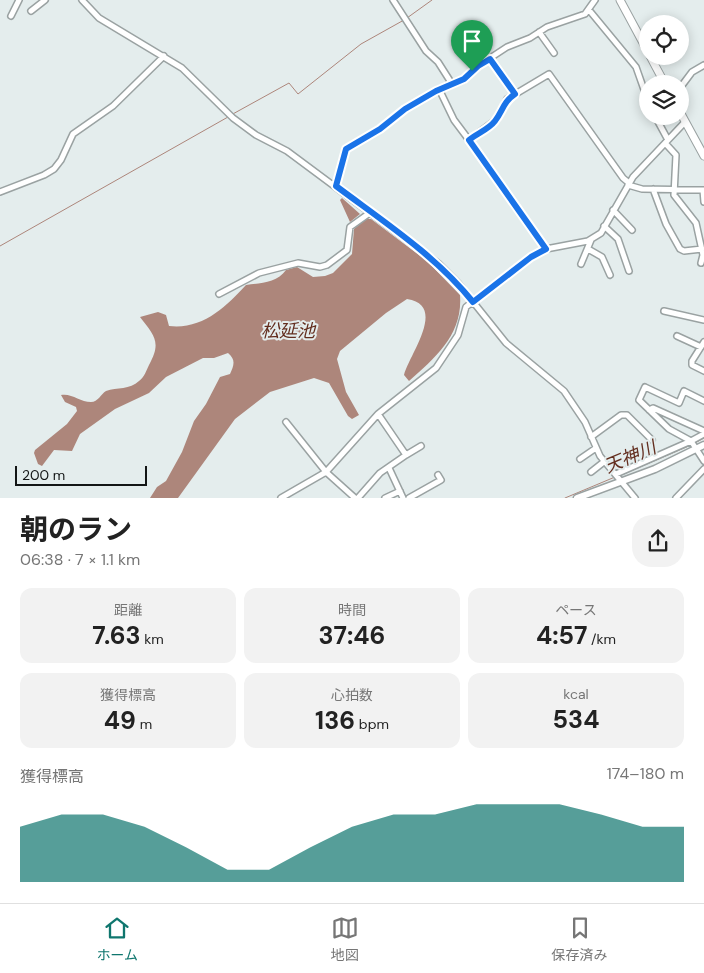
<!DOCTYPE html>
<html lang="ja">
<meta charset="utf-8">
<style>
:root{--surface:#fff;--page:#f2f2f2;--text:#222;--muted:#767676;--line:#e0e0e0;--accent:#0f766e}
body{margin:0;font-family:"DM Sans","Noto Sans JP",sans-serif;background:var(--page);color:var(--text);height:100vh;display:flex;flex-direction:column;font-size:19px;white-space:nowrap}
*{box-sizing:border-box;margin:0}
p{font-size:16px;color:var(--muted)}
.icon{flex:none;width:28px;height:28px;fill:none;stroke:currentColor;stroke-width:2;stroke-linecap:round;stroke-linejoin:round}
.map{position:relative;height:498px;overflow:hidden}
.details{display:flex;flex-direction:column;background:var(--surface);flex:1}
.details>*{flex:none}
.buttons{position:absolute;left:639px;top:15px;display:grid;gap:10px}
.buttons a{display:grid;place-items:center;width:50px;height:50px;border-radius:50%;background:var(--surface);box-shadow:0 2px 12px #0003;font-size:25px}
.scale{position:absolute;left:15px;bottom:12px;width:132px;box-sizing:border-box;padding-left:5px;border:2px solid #131616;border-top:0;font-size:14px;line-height:18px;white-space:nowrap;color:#131616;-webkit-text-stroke:4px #e4eded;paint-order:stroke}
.pin{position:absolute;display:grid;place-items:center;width:42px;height:42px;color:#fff;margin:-51px -21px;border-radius:50% 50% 50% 0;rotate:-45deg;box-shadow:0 0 5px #0007}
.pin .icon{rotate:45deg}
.round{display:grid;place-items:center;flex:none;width:52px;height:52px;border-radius:20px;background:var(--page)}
.summary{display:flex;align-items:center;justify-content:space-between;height:85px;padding:0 20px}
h1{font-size:28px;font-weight:700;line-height:38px}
.metrics{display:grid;grid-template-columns:repeat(3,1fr);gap:8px;height:85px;padding:5px 20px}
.metrics div{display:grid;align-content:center;border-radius:12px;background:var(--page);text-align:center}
.metrics b{font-size:25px;font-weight:700}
.metrics small{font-size:14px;font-weight:400}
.metrics p{font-size:14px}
.chart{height:140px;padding:10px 20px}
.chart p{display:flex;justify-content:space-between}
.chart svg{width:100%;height:90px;margin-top:5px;fill:var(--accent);opacity:.7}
.dock{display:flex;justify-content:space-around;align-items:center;height:70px;border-top:1px solid var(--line);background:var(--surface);font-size:14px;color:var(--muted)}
.dock a{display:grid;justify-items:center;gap:2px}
.dock .selected{color:var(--accent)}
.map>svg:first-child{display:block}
</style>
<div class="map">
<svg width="704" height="498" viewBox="0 0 704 498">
<rect width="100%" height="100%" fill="#e4eded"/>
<path fill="#ad867b" d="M342,198L360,214L350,222L340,200Z
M366,219H371L427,261L460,295C463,334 436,357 409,381L404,375C409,355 448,305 407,299L386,313L340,351L337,359L346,392L359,415L352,419L348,416L329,383L314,378L270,392L235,419L178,498H150L157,487L166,481L182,452L194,421L206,404L220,377L230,374C234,365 236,360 228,353L214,358H203L166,377L149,393L115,409L80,434L72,451L54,450L42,466L38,464L34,453L35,450L67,424L77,411L76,407L65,402L61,395C72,393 80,402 91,402C98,402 101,394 106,391C117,387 130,390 139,381C144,378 147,369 149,365C162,342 154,335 140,317L158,312L166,315L169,326C202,330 226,307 246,285C260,283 277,283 286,270L297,267L313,277L325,276L333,273L352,254L354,229Z"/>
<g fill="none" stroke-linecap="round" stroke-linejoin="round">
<path stroke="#ad867b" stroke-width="1" d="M407,18L432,0
M231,115L289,83L298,94L361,44L404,20
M0,246L228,117
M695,443L704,438
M619,476L691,445
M565,498L615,477"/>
<defs>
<path id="minor" d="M82,0L99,18L182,68L233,118L256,135L287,151L439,264L458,283L506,343L564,391L585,422L600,456L635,498
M393,0L426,51L438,62L452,84
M589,10L636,67L648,101
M31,11L45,0
M11,16L19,0
M539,32L554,53
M490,59L515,94
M680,88L692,72L704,65
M439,89L454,120L469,140
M655,116L668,140
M665,143L676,155L674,195L696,223L703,255L701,263
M628,185L642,189L704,190
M336,186L346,149L380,129L405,109L436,91L465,79L478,66L507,47L530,38L547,27L585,14L595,0
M653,189L666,224L680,249L684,251L702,249
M703,190L704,202
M0,192L44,175L54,169L61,160L73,134L113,106L164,56
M613,210L632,230
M604,226L618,239L629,271
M546,249L469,140L497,119L507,99L549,74L623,178L629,183
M588,249L602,257L610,275
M581,264L591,240
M219,294L259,273L298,263L320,267L327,265L347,250L350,227L371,212
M664,311L704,320
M677,336L701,347
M704,342L692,361V365L704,371
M649,410L653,408L704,431
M286,422L326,472L355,498
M704,434L691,441L704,461
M591,437L621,415H627L652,440
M691,441L669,429L639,400L645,387L679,403L684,391L704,401
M406,455L421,446
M580,459L596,448
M389,468L403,498
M591,472L605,461
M616,474L691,441
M281,498L326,472L378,414L436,368L458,335L466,307L477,298L531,257L546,249L588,241L601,233L633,177L685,122
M358,498L380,473L406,455L378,414
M385,498L400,491
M409,498L441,480L438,475
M676,498L704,469"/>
<path id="major" d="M577,498L655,469L704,445"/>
<path id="highway" d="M620,0L648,52
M650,56L665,84
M680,112L704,156"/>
</defs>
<use href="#minor" stroke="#9aa2a2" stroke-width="8"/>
<use href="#major" stroke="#9aa2a2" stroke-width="9"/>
<use href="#highway" stroke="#9aa2a2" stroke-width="9"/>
<use href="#minor" stroke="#fff" stroke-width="5"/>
<use href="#major" stroke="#fff" stroke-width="6"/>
<use href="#highway" stroke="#fff" stroke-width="7"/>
</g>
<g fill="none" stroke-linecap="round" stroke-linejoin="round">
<defs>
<path id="route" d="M490,59L515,94C503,102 503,111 495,121C489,129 478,133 469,140L546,249L531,257L473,302C435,255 384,222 336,186L346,149L380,129L405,109L436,91L464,79L478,66Z"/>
</defs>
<use href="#route" stroke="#fff" stroke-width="10"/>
<use href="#route" stroke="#1a73e8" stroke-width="6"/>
</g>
<g text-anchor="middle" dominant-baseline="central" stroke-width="4" stroke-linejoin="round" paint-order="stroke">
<g font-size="18" font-style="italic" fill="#632e1f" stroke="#e4eded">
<text x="288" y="331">松延池</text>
<text transform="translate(630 457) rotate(-23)">天神川</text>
</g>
</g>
</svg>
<div class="buttons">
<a><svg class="icon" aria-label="locate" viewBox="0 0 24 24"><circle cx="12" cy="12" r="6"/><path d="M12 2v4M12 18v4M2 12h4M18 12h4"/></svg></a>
<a><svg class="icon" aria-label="layers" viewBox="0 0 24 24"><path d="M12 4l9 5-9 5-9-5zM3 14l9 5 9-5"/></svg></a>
</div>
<div class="scale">200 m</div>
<div class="pin" style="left:472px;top:71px;background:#1e9e55"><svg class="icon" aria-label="arrive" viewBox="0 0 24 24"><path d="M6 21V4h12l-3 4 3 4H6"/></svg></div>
</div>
<section class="details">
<div class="summary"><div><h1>朝のラン</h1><p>06:38 · 7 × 1.1 km</p></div><a class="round"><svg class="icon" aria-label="share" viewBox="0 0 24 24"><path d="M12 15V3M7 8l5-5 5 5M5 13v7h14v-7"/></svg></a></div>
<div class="metrics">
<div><p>距離</p><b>7.63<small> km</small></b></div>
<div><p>時間</p><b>37:46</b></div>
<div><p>ペース</p><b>4:57<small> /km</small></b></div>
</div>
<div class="metrics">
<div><p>獲得標高</p><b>49<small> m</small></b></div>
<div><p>心拍数</p><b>136<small> bpm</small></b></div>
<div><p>kcal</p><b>534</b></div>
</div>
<div class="chart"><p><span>獲得標高</span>174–180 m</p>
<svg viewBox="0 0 160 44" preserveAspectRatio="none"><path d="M0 44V17L10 11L20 11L30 17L40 27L50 38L60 38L70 27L80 17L90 11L100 11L110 6L120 6L130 6L140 11L150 17L160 17V44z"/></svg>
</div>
</section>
<nav class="dock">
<a class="selected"><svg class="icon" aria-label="home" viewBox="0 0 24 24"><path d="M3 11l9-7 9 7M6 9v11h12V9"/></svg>ホーム</a>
<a><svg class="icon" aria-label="map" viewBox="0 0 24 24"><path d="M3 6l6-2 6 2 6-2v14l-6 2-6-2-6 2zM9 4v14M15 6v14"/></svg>地図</a>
<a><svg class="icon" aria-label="saved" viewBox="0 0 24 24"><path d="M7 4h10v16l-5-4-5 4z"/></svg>保存済み</a>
</nav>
